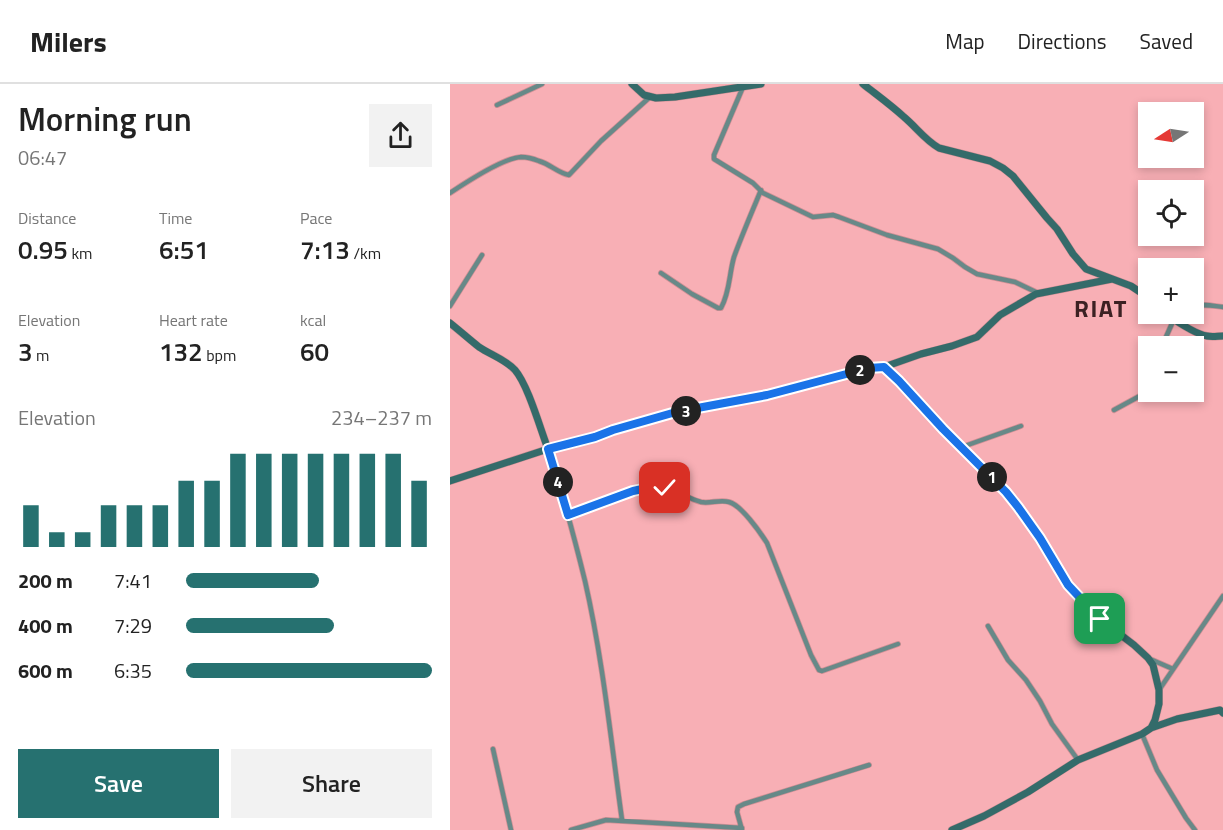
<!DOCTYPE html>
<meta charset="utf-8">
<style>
:root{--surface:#fff;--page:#f2f2f2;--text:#222;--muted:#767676;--line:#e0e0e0;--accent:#267170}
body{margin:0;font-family:"Titillium Web",sans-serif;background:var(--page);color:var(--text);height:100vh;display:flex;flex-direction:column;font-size:22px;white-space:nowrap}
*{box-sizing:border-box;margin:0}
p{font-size:20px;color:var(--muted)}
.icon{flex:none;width:33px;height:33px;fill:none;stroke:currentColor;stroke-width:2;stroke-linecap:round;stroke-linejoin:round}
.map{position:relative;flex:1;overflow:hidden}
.side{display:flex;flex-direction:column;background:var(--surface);width:450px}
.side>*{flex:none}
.needle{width:39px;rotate:258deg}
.controls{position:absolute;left:688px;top:18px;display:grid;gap:12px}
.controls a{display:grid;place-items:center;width:66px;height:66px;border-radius:0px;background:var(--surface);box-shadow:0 3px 9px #0003;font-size:30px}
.pin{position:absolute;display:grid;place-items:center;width:51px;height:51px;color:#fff;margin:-26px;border-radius:12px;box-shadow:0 3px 9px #0006}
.km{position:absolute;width:30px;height:30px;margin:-15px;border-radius:50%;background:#222;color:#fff;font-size:16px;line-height:30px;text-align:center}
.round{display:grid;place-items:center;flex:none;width:63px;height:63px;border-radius:0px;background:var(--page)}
.headline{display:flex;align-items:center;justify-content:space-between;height:102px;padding:0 18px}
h1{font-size:33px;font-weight:600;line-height:45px}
.metrics{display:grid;grid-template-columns:repeat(3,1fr);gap:9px;height:102px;padding:6px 18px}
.metrics div{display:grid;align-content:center}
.metrics b{font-size:26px;font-weight:600}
.metrics small{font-size:16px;font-weight:400}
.metrics p{font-size:16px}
.chart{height:168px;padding:12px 18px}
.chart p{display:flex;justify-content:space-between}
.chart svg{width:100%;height:108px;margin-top:6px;stroke:var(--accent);stroke-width:6}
.primary-button{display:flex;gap:12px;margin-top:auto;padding:12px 18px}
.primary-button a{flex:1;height:69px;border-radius:0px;background:var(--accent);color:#fff;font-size:24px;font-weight:600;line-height:69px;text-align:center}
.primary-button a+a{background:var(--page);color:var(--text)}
ul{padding:0 18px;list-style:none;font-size:20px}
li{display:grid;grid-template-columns:96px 72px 1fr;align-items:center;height:45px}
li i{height:15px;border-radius:8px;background:var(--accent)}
header{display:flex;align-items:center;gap:36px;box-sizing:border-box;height:84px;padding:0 30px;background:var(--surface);border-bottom:2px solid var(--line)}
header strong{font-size:28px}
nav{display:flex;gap:33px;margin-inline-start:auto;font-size:21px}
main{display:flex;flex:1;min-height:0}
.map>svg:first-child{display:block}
</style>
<header>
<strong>Milers</strong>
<nav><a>Map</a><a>Directions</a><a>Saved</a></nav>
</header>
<main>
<section class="side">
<div class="headline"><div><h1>Morning run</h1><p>06:47</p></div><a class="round"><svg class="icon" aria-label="share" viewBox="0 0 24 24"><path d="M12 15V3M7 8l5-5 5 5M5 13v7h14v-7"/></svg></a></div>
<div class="metrics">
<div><p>Distance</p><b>0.95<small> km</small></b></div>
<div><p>Time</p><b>6:51</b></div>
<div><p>Pace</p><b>7:13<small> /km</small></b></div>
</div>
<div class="metrics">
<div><p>Elevation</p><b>3<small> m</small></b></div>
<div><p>Heart rate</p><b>132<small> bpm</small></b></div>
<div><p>kcal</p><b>60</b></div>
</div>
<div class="chart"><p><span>Elevation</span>234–237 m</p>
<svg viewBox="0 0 160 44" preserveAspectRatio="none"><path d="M5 44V27M15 44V38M25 44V38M35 44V27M45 44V27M55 44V27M65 44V17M75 44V17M85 44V6M95 44V6M105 44V6M115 44V6M125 44V6M135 44V6M145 44V6M155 44V17"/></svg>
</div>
<ul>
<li><b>200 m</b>7:41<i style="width:54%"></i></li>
<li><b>400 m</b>7:29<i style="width:60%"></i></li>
<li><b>600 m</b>6:35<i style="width:100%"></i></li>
</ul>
<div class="primary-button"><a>Save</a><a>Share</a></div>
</section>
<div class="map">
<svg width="773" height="746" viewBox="0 0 773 746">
<rect width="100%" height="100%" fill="#f8afb5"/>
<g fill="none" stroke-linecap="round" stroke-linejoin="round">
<defs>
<path id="street" d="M293,3L264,71V75L303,99L313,109L363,133L383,131L389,133L437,151L488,165L503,174L515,183L527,190L565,198L588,209
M47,21L92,0
M0,109C15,99 54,74 71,73C77,73 84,75 89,77C100,80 108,89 119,91L151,57L200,13
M211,189L242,210L268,224H271C280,208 279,190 284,173C292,151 302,128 311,106
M0,222L32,171
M744,223C753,219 763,222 773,223
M727,237L735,230
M712,262L724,235
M664,326L699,307
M512,363L571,342
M98,365C112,408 124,452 135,497C153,576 161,657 172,736
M118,431C146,421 187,398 216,404C229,407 239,415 251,418C260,420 270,415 279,418C291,421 310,448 317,459L361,571L369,586L372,587L448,560
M538,542L558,576L576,596L590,617L602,640L628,676
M700,575L723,585
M709,606L773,512
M692,650L707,686L736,734L745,746
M43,665L61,746
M121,746L156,736L292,744
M292,746L287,728L288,723L294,720L419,681"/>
<path id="secondary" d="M182,0L194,11L206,14L225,13L311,0
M413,0C427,11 441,21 454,33C466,43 475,56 489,64L540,77L553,84L563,92L597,134L607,145L623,170L636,185L681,202L699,214
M716,230C726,237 745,250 757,252C762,253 768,252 773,252
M0,239C10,247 19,255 29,263C41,271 55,275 65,286C78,301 90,344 98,365
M434,283L449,297L493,345L556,408L568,423L590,454L618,500L650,535L684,561L698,574L703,581L709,606V620L705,636L701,644L692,650L628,676L578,708L534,732L502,746
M0,397L98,365L145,353L163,346L226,328L345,304L419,284L434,283L471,270L502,262L527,253L550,231L586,210L662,195
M701,644L727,635L770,626L773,629"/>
</defs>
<use href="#street" stroke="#cf9095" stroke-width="6"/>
<use href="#secondary" stroke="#cf9095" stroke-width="8"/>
<use href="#street" stroke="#678988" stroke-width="4.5"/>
<use href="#secondary" stroke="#346b6a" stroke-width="7"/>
</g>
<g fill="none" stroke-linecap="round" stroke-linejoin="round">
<defs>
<path id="route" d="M215,404H197L183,407L118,431L98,365L145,353L163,346L226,328L317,311L419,284L434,283L449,297L493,345L556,408L568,423L590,454L618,501L650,535"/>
</defs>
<use href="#route" stroke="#fff" stroke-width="12"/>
<use href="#route" stroke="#1a73e8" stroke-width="8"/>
</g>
<g text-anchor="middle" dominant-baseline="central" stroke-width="6" stroke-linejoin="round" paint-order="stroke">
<g font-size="24" font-weight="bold" letter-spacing="1.5" fill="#3c2123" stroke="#f8afb5">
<text x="651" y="224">RIAT</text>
</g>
</g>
</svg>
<div class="controls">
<a><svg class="needle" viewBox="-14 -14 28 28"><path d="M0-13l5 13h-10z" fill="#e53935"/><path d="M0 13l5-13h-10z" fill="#767676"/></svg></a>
<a><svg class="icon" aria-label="locate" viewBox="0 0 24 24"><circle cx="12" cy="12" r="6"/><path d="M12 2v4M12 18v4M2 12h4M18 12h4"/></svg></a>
<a>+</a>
<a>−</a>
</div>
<div class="pin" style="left:650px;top:535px;background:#1e9e55"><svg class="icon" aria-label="arrive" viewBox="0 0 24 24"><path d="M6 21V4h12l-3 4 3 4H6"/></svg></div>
<div class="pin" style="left:215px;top:404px;background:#d93025"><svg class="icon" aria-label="check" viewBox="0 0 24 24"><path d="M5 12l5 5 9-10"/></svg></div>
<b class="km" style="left:542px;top:393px">1</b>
<b class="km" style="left:410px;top:286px">2</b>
<b class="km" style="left:236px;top:327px">3</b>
<b class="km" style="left:108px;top:398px">4</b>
</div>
</main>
